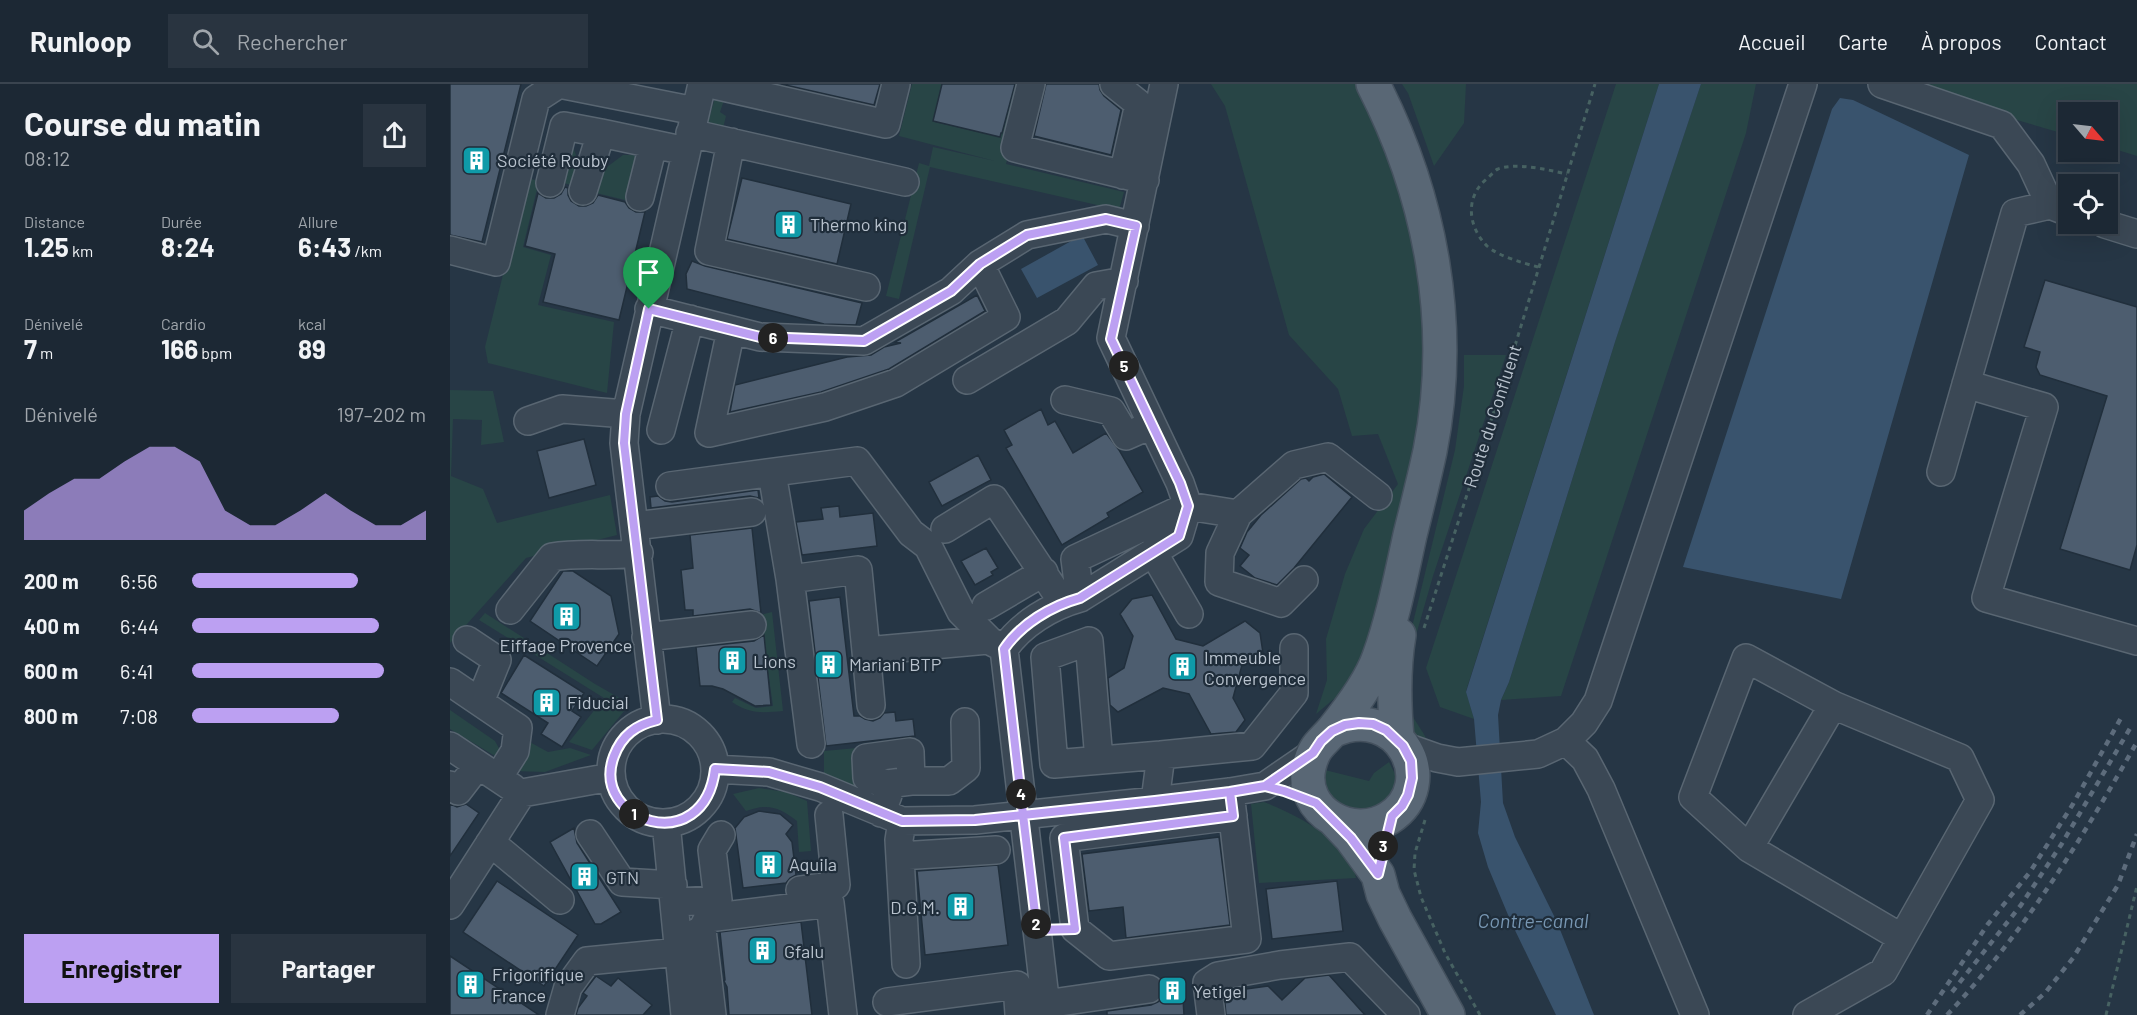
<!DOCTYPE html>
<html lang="fr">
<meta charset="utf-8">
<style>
:root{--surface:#1c2834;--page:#293440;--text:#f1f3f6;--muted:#a0a6ac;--line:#3a444f;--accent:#bca0f2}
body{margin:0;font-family:Barlow,sans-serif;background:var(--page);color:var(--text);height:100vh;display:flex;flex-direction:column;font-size:22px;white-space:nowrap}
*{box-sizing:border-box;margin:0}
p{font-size:20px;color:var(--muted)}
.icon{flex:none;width:33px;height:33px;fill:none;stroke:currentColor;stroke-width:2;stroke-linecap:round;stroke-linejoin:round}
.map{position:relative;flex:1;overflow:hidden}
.panel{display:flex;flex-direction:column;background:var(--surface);width:450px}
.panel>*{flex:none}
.needle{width:39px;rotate:118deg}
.buttons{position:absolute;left:1608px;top:18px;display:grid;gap:12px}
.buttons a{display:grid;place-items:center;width:60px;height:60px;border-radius:0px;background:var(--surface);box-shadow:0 6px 24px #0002,0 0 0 2px var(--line);font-size:30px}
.pin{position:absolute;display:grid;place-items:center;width:51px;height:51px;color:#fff;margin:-62px -26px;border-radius:50% 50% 50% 0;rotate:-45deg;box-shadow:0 0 6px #0007}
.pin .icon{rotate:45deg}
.km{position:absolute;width:30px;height:30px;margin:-15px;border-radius:50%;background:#222;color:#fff;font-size:16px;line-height:30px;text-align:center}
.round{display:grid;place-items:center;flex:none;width:63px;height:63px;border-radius:0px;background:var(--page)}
.summary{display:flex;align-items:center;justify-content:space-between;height:102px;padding:0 24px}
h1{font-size:33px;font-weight:700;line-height:45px}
.metrics{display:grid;grid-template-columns:repeat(3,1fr);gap:9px;height:102px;padding:6px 24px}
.metrics div{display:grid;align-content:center}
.metrics b{font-size:26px;font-weight:700}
.metrics small{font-size:16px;font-weight:400}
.metrics p{font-size:16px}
.chart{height:168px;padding:12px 24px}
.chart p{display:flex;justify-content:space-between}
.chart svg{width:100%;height:108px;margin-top:6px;fill:var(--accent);opacity:.7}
.primary-button{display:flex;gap:12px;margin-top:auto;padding:12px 24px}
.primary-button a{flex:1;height:69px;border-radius:0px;background:var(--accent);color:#111;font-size:24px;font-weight:700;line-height:69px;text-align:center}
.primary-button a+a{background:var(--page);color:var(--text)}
ul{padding:0 24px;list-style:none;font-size:20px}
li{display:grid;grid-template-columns:96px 72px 1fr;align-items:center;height:45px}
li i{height:15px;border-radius:8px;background:var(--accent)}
header{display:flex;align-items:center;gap:36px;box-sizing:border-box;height:84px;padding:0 30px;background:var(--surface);border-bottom:2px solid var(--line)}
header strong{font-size:28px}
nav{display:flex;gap:33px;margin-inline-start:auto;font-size:21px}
.search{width:420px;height:54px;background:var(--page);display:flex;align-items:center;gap:15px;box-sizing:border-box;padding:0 21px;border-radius:0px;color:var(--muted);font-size:22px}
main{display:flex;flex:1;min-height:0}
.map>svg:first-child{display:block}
</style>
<header>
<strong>Runloop</strong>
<div class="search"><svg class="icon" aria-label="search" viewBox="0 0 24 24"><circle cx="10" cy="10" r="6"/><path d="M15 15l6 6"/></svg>Rechercher</div>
<nav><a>Accueil</a><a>Carte</a><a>À propos</a><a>Contact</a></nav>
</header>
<main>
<section class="panel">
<div class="summary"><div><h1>Course du matin</h1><p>08:12</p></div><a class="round"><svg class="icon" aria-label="share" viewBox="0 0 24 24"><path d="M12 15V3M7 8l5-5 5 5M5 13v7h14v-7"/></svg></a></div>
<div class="metrics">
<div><p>Distance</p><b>1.25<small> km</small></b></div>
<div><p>Durée</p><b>8:24</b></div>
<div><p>Allure</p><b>6:43<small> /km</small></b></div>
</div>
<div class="metrics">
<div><p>Dénivelé</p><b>7<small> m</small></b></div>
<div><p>Cardio</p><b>166<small> bpm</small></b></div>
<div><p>kcal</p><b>89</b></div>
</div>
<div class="chart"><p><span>Dénivelé</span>197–202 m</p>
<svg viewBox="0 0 160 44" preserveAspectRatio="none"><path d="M0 44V32L10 25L20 19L30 19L40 12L50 6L60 6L70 12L80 32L90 38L100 38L110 32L120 25L130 32L140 38L150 38L160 32V44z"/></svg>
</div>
<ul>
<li><b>200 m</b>6:56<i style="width:71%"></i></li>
<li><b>400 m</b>6:44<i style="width:80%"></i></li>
<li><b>600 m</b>6:41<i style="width:82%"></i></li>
<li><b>800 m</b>7:08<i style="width:63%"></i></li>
</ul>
<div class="primary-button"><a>Enregistrer</a><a>Partager</a></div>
</section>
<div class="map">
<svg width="1687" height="931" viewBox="0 0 1687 931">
<rect width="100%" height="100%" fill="#263645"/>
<path fill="#284546" d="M462,0H492L484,38L550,53L562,0H574L556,80L674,108L669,126L480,83L449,215L436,212L469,79L479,82L483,63L545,77L449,52Z
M761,0H910L938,55L979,223L975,333L929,549L897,604L866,630L877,596L876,555L895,490L914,445L948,400L928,350L902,352L888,305L839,251L775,22Z
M952,0H1016L1014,39L984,82L958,9Z
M1166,0H1209L1016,607L1024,635L990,623L976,584Z
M1251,0H1306L1296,49L1111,612L1051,616L1059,598L1165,258Z
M1444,0H1687V72L1658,63V28H1618V51Z
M267,7L276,10L270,28L276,32L273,44L257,41Z
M122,63C131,74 124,88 121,101L110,98Z
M173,71H183L189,74L179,117L142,108L157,83Z
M77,94L89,97L73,163L101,171L88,221L164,238L157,309L38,279L35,263Z
M1014,271H1056L983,492L958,579L960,551L1005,366L1014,302Z
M0,306L43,307L54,358L31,361L32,336L3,335L1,392L33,405L47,439L160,411L167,451L76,474L0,559Z
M322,528L333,627C312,629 300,630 282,618L285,614L306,624L323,622L310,531Z
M35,529L145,600L180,620L142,666L119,658L154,614L29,536Z
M0,626L45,657L52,670L45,672L0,645Z
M960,626C965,640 977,650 980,665L962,652Z
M76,656L98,668L120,664L141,671L95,688L64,687Z
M407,664L409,705L374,690V667Z
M939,678L947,694L943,705L930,725L900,728L877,711L871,685L919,697L924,689Z
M309,704L336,708L357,717L361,767L349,768L347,737C329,723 318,719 296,727L283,710Z
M814,718C845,730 902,758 906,794L809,799L801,720Z"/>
<path fill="#39536d" d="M1209,0H1251L1165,258L1059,598L1051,616L1048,631L1053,719L1065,753L1107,838L1144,931H1106L1061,838L1038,783L1028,749L1031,718L1024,635L1016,608Z
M1390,14L1403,16L1519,71L1391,515L1233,483L1382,25Z
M632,151L648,181L587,214L571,185Z"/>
<path fill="#4d5d6f" stroke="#212f3c" stroke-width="1.5" d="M0,0H71L32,158L0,151Z
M331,0H430L424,21Z
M492,0H565L552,49H551L550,53L483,37Z
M596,0H649L650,6L654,12L671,26L661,71L584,52Z
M292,94L401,120L387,180L277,155Z
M115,103L118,104V111L121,117L129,122H136L143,119L148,111L175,118L179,124L186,128H195L169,236L93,218L105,170L75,162L88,109L96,114H104L111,110Z
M242,177L255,182L412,219L406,241L374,240L237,205L236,190Z
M1595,196L1687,223V461L1680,486L1610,465L1657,312L1590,291L1586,283L1590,268L1574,263Z
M527,211L535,227L439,285L371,308L280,328L285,301L397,273L421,271L434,263L451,259L445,258Z
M591,325L598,341L605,337L623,369L656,349L669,366L693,408L657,429L659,433L612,461L556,364L562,361L554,346Z
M134,355L146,401L99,414L87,367Z
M528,371L541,396L492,422L479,398Z
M874,390L902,413L844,484L827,501L805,494L790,482L799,471L790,464L797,448L811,431L851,395L856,394L859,397L863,393Z
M308,406L309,414L300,412L201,424L200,413L208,412L215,417L222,418Z
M389,422L390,433L423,429L427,462L352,471L346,438L373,435L371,424Z
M302,444L311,529L300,525L243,532V526H235L231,486L243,484L240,451Z
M536,464L548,484L541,488L543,491L525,501L511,477Z
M113,487H123L161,512L169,550L147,582L80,537Z
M702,511L726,555L753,562L795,537L810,549L813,569L792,581L783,614L795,636L786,648L761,650L739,610L713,604L668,628L660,621L658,594L674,584L683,552L670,530L682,515Z
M390,513L404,632H410L415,635L423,637L430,634L434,629L445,628L446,637L463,635L465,652L376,662L359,517Z
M314,551L321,621L305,622L273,605L262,602H250L246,563L304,557Z
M74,571L134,609L122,627L131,633L112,663L91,650L98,639L51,609Z
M0,720L7,723L16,720L29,729L0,772Z
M309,727L330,730L343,741L336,750L342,758L346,791L340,794L336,799L293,804L285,744L294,733Z
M124,744L127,759L171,828L151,840H145L100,758Z
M769,753L780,841L676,854L673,823L639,827L632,770Z
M548,781L558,861L475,871L467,787Z
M47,797L128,851L94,902L13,848Z
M887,797L893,847L822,855L816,805Z
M351,838L362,931H279L277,903L274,897L275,896L270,848Z
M0,872L89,931H0Z
M879,891L915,931H776L774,908L818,902L832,916L855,894Z
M146,892L161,902L168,894L202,921L193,931H126L128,924L137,912L133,909Z
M732,897L734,931H657V927L701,921L708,918L714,910L713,899Z"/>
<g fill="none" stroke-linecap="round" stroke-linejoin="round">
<defs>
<path id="minor" d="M260,0L436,40L446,0
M581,0L565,64L695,96
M664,0L689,20L673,91
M1432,0L1552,41L1581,80L1600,121L1618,128
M240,49L455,98
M281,58L259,167L416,203
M100,99L114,42L151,49
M133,107L151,49L236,67
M190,113L203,61
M1655,140L1687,150
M0,166L46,178L86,15L109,0L245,27
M199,225L310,253L414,257L501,207L530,180L577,151L656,135L685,142
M281,246L259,349L375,323L446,299L556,233L530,180
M517,296L617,237L646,202L674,197
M1516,300L1594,323L1536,514L1687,557
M615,316L661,327L676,352L701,341
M78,337L112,325L176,330
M211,346L240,235
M1491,388L1565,129L1600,121
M322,389L340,495L361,660
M220,402L407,377L461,449L478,462L511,528L540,557
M184,442L302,428
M495,445L544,415L613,519
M703,468L739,530
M340,495L408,486L416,567L538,556L548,561
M854,496L831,519L769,498L770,469L788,430L844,381L878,373L928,412
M630,514L625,475L738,422L788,430
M536,522L594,488
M60,526L102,473C131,468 160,473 189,469
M196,553L302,541
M17,556L47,576L30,618
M416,567L421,621
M0,598L68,644L65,667L48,694
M161 687a52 52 0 1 1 104 0a52 52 0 1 1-104 0Z
M207,636L174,359L176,330L252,0
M1116,657L1135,675L1151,705L1245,931
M0,662L63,704
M953,662L987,674L1008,678L1088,670L1116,657L1134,639L1148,617L1353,0
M649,676L639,557L595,573L604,680L711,671
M265,685L319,688L370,703L452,737L525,736L705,717L780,708L815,702L863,669
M461,697H499L516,684L515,638
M0,701L8,707L28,681
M780,708L797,855L659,872L625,845L614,754L783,732
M705,717L711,671L802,662L844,609V564
M431,729L438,711L437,700L417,694L416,674L460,668L461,697L437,700
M452,737L449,756L456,880
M216,739L235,931
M140,750L172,798L223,801
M39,760L51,767L110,816
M1299,764L1243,713L1296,574L1383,621
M450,772L546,766
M350,806L386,801L379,731
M225,818L268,816L262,766L271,751
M0,821L72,709L161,693
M252,846L262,931
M228,857L252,846L258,834L380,819L393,931
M437,918L567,901L569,930L596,928
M595,920L699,905
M110,931L118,903L137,877L229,868
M597,931L554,565C571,540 601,522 630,514L729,452L738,422L730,399L661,254L714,0
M761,931L757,899L768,892L830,881L900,873L956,931
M1357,931L1433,888L1530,716L1510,674L1383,621L1299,764L1452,854"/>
<path id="major" d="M882,647C949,616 992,700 939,734C903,757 849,728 859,683C864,662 871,660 883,646C900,625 920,599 929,573C943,534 951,492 960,451C967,423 974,395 980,367C1005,241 981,113 923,0
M947,654C944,619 943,586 949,551
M884,736L901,754L928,791L933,810L945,835L998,931"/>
</defs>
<use href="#minor" stroke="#596672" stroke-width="30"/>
<use href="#major" stroke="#44515e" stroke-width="36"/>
<path stroke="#476262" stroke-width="3" stroke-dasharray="4.5 4.5" stroke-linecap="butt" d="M1088,183C1073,179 1048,172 1037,162C1017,142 1015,111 1038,94C1041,91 1045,86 1048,85C1067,78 1098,86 1117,90
M974,544L1064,265L1145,0
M975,736L965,769L964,786L971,813L995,869L1030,931
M1656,931L1687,802"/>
<use href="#minor" stroke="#3b4855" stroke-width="27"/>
<use href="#major" stroke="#596775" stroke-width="33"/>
<path stroke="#5d6c7c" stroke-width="4.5" stroke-dasharray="6 6" stroke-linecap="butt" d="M1502,908L1571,821L1611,761L1682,641
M1477,931L1538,840L1580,788L1623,720L1671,634
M1497,931C1574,849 1632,755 1687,658
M1570,931L1595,909L1623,874L1668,801L1687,750"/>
</g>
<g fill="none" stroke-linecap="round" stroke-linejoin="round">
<defs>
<path id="route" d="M199,225L176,330L174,359L207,636C186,641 172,651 164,672C139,737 254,776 265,685L319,688L370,703L452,737L525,736L573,731L587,846L625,845L614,754L783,732L780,708L815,702L834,707L866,719L901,754L928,790L942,732L952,722L958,711L962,694L961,677L953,662L936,646L923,640L909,639L895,641L882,647L871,657L863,669L815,702L780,708L705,717L573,731L554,565C571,540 601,522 630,514L729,452L738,422L730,399L661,255L686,142L656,135L577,151L530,180L501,207L414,257L310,253L199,225"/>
</defs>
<use href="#route" stroke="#fff" stroke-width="12"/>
<use href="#route" stroke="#bca0f2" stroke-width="8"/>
</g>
<defs>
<symbol id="building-square" viewBox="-11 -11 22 22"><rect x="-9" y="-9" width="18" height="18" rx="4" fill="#0f9aa8" stroke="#1f2d3a"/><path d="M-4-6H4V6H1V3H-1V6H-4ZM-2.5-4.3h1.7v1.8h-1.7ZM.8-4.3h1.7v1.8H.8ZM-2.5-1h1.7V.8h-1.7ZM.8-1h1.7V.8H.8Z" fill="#fff"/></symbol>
</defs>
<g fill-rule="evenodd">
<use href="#building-square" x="10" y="60" width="33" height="33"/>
<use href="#building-square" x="322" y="124" width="33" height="33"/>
<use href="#building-square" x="100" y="516" width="33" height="33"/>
<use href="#building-square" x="266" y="560" width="33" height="33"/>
<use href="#building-square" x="362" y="564" width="33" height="33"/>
<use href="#building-square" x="716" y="566" width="33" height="33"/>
<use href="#building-square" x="80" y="602" width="33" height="33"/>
<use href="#building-square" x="302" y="764" width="33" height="33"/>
<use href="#building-square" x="118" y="776" width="33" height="33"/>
<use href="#building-square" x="494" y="806" width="33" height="33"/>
<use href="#building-square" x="296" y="850" width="33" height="33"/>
<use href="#building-square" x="4" y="884" width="33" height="33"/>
<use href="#building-square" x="706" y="890" width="33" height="33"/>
</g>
<g text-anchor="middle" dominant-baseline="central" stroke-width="4.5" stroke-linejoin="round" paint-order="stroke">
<g font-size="18" fill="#b9c3ce" stroke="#1f2d3a" text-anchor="start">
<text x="47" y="76">Société Rouby</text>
<text x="360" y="140">Thermo king</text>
<text x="116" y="561" text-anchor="middle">Eiffage Provence</text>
<text x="754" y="573">Immeuble<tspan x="754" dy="21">Convergence</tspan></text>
<text x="303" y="577">Lions</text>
<text x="399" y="580">Mariani BTP</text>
<text x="117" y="618">Fiducial</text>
<text x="339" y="780">Aquila</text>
<text x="156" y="793">GTN</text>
<text x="490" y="823" text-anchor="end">D.G.M.</text>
<text x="334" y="867">Gfalu</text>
<text x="42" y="890">Frigorifique<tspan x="42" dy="21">France</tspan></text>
<text x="743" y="907">Yetigel</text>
</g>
<g font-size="18" fill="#b9c3ce" stroke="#1f2d3a">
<text transform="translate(1042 332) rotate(-72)">Route du Confluent</text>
</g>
<g font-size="20" font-style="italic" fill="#7796b2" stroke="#1f2d3a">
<text x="1083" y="836">Contre-canal</text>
</g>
</g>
</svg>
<div class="buttons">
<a><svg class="needle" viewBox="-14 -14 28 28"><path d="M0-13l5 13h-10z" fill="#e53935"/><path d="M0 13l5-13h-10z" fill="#a0a6ac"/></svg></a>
<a><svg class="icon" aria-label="locate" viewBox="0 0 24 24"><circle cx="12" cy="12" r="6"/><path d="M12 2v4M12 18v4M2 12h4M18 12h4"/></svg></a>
</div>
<div class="pin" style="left:199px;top:225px;background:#1e9e55"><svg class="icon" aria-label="arrive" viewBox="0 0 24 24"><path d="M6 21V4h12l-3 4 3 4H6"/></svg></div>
<b class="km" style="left:184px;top:730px">1</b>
<b class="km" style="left:586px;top:840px">2</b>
<b class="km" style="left:933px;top:762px">3</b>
<b class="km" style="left:571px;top:710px">4</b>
<b class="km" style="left:674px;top:282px">5</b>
<b class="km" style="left:323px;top:254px">6</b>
</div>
</main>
